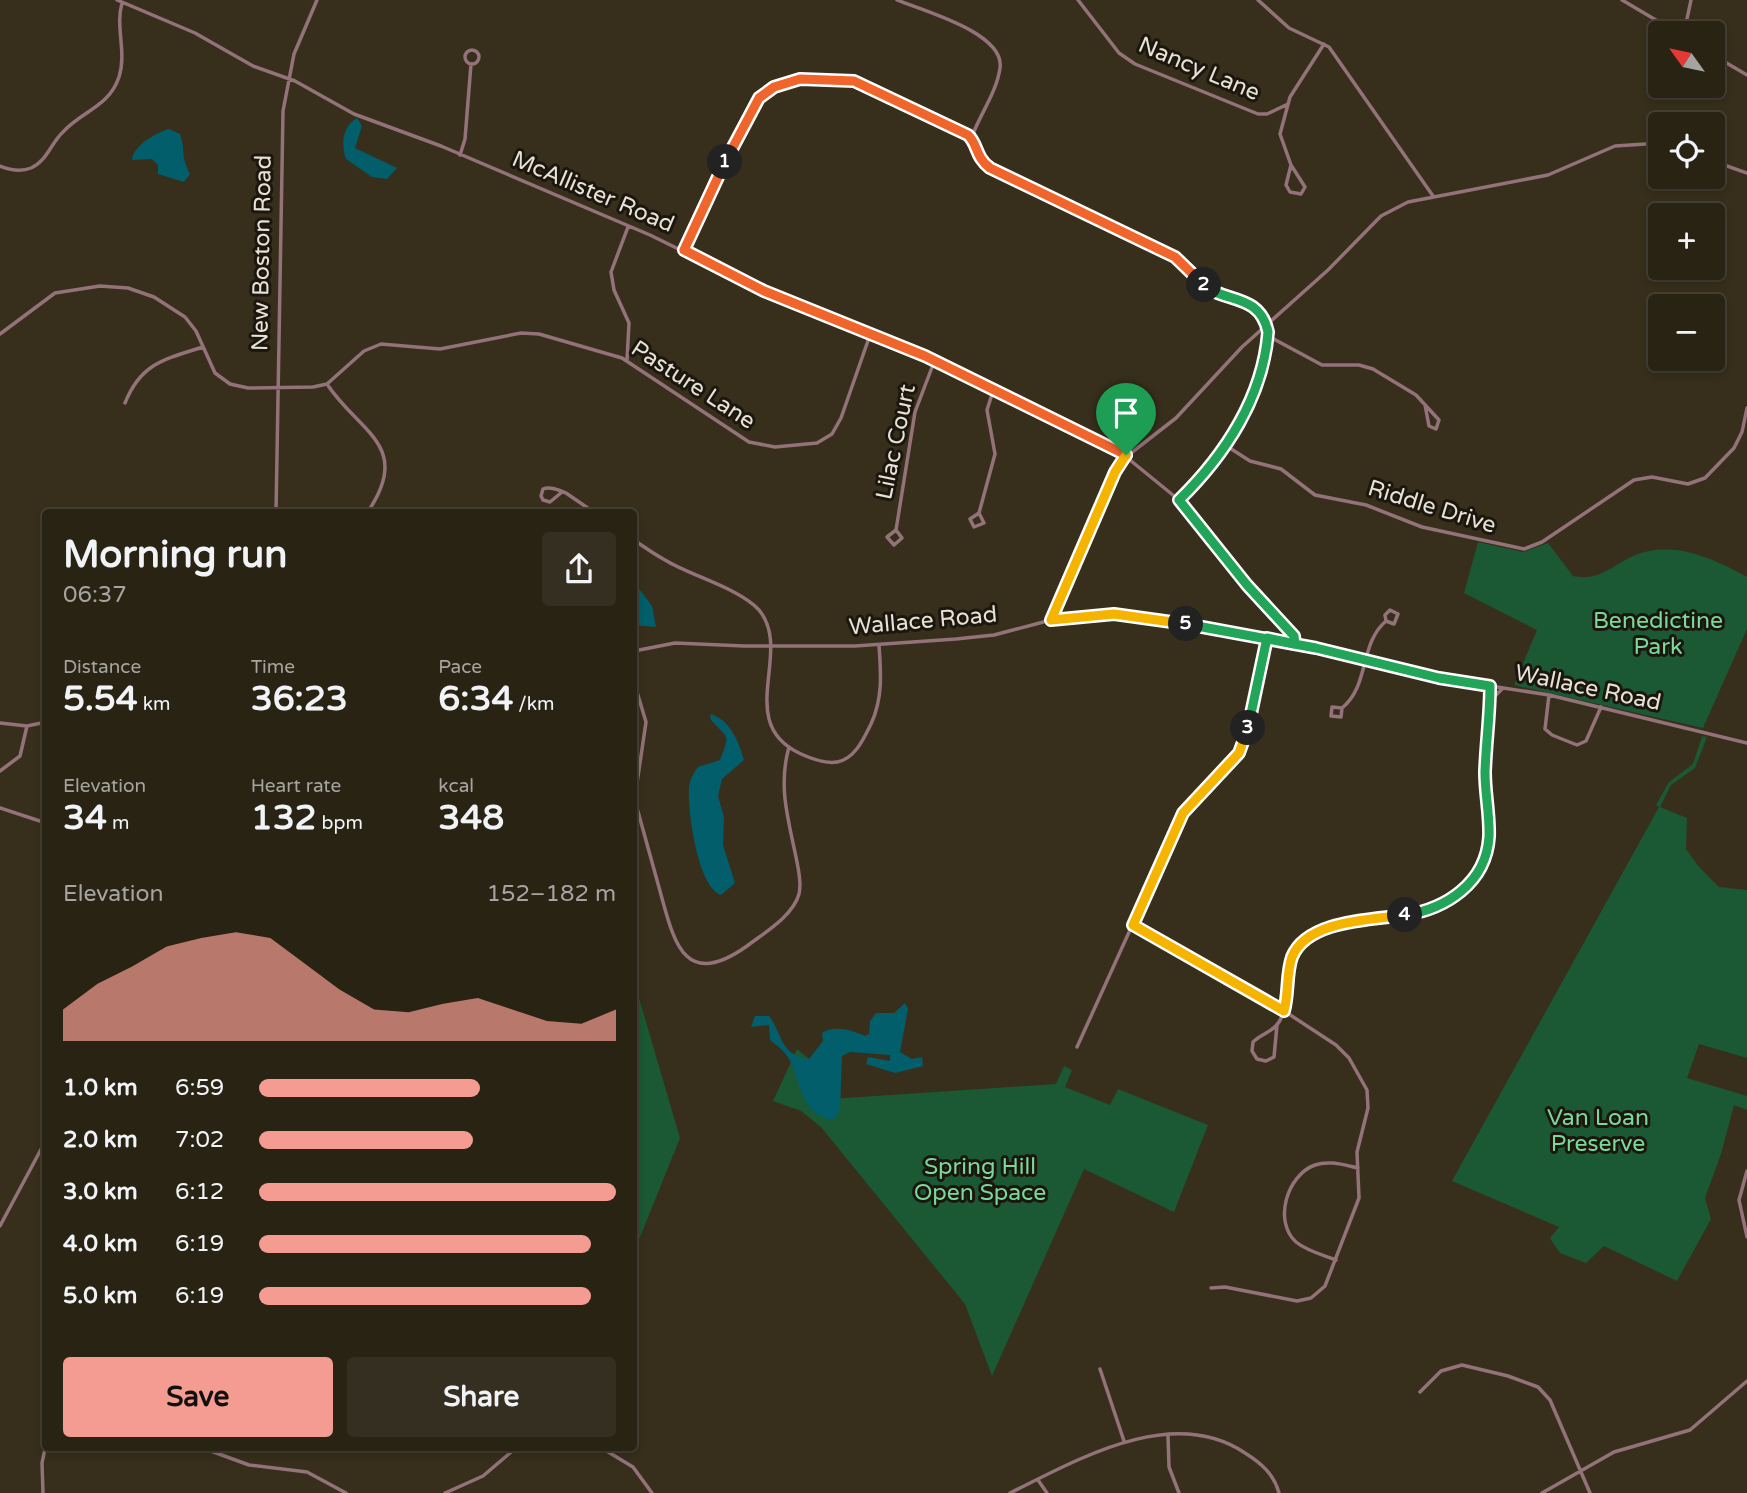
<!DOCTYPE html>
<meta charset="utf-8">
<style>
:root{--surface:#292314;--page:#352f22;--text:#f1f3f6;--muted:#a5a4a0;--line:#454034;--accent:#f59c92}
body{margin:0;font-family:"Varela Round",sans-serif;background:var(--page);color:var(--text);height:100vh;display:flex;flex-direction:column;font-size:26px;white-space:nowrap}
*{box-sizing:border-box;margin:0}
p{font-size:23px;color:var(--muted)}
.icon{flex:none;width:38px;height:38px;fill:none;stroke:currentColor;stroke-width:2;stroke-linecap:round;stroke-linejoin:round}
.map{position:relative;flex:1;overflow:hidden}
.panel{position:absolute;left:42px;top:509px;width:595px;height:942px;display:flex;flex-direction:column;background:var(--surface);border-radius:7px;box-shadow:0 4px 10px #0003,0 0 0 2px var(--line)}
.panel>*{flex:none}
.needle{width:46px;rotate:303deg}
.buttons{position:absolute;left:1648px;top:21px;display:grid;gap:14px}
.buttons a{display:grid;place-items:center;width:77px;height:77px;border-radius:7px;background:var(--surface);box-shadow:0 4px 10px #0003,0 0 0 2px var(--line);font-size:35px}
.pin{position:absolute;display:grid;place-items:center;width:60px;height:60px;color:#fff;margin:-72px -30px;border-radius:50% 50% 50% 0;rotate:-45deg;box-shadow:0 0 7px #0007}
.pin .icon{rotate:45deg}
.km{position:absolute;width:35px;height:35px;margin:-18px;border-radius:50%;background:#222;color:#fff;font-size:19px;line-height:35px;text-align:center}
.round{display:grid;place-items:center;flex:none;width:74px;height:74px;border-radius:7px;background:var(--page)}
.overview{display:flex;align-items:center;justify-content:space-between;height:119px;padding:0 21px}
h1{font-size:38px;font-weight:700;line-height:52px}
.stats{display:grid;grid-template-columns:repeat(3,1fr);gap:10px;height:119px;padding:7px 21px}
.stats div{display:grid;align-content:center}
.stats b{font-size:35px;font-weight:700}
.stats small{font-size:19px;font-weight:400}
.stats p{font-size:19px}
.chart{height:196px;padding:14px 21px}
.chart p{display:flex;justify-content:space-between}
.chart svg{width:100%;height:126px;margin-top:7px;fill:var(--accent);opacity:.7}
.action{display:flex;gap:14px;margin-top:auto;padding:14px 21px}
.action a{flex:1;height:80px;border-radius:7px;background:var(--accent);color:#111;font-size:28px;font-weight:700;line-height:80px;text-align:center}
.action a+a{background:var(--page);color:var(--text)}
ul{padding:0 21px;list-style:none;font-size:23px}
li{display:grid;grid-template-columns:112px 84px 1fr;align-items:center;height:52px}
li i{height:18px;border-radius:9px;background:var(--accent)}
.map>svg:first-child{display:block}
</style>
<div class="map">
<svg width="1747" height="1493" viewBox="0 0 1747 1493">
<rect width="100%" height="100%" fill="#372f1b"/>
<path fill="#1b5834" d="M1478,542L1523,552L1548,543L1573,576C1601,582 1614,563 1638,554C1676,541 1714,559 1747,577V629L1703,728L1514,685L1537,630L1464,593Z
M1702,736L1707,737L1695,768L1671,785L1660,807L1687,818L1686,849L1699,867L1719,887L1747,890V1058L1699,1044L1687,1078L1747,1096V1110L1734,1105L1721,1154L1705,1198L1711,1219L1677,1281L1604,1246L1586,1263L1560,1253L1550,1238L1559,1227L1452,1181L1659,807L1656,805L1669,782L1693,764Z
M634,981L680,1138L634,1252Z
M797,1049L824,1071L831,1099L1056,1084L1064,1066L1072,1070L1065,1087L1110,1105L1118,1089L1208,1125L1174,1212L1084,1169L992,1376L965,1304L821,1127L801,1111L773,1101Z"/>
<path fill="#015e6a" d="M357,118L362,126L355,148L397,168L387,179L372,177L346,159C341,144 342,127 357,118Z
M169,129L180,134C186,152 180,154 190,174L184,182L158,174V165L152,159L132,160C133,146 155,133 169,129Z
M634,582L652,606L656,627L634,625Z
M710,714C730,719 739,742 744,760L722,779L718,796L724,817L723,845L735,883L721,895C698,888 687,809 689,787C690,779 694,772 698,767L720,760C730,733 729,740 711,720Z
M905,1003L908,1009L900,1052L912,1059L922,1057L923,1066L895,1073L866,1064L868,1057L890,1061V1055L850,1052L842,1056L840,1110L834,1120C804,1117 801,1087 792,1065C788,1054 779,1047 770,1040L769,1025L751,1027L755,1016H769C782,1032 780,1056 809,1059L823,1041L822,1033C833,1025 852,1030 865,1036L869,1034L870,1021L876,1013H894Z"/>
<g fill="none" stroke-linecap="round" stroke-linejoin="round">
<path stroke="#93727a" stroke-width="3.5" d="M117,0L195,33L253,66L295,81L354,114L441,146L650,235L764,291L925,356L1114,447L1179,500L1247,585L1287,626L1295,644
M897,0C924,11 1005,33 1000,68C997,91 981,113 973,134C972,152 980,163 996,171L1175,257L1213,292L1244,300L1267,325C1278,379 1215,464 1179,500
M1078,0L1119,53L1135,64L1258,114H1267L1288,104
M1258,0L1289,28L1329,47L1433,196
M1622,0L1678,33
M1684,33L1691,0
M465 57a7 7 0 1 1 14 0a7 7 0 1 1-14 0Z
M1713,55L1747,75
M460,155L465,139L471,64
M1713,161L1747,173
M1291,165L1305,187L1301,194L1290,192L1286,185L1291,165L1280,134L1290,97L1324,44
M0,166C10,170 21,172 31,168C47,161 51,143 63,132C82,111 109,107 119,77C127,52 115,27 122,3
M684,250L753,105C799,48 879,92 930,117C944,124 961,129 973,139
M0,334L55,293L100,286L128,288L154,297L185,317L196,331L215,373L230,384L248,388L313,387L327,384L364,351L381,344L440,349L521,333L539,334L622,358L749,442L775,447L817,443L832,434L841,418L870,335
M1268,336L1322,365H1359L1373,369L1416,395L1439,420L1436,429L1429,426L1425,405
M627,360L629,323L614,290L611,272L628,227
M327,384C358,432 414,445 367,513
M125,403C141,363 165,359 203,347
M1225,445L1250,461L1281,469L1315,495L1366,505L1422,527L1524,549L1542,542L1634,480L1652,477L1688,484L1705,478L1734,448L1742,432L1747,408
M562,492L550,502L543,500L541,496L543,489C550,486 559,490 566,493L595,513
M276,513L283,111L294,54L317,0
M979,513L984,523L974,527L970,519L979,513L995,454L987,410L993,391
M896,530L902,538L894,545L887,537L896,530L915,412L934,362
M634,540C644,547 654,554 665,560C691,576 739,588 759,610C794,652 733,723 801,754C812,759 825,764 837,762C855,759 864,738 871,724C883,698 881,673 879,645
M1051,619L1122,460L1176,418L1242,347L1328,270L1381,216L1408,202L1548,175L1615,146L1661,143
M634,651L675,643L744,646H855L956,639L994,635L1051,620L1124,614L1316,648L1439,678L1549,695L1747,743
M634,682L646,722L636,790L637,808C645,836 652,863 660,891C674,942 684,991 747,946C764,933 793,916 799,894C802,882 798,868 796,857C788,818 778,786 789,747
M1549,695L1545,729L1552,735L1577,745L1586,741L1601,707
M1490,701L1503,688
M1342,708L1341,717L1331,716L1332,707L1342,708C1370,685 1359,644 1386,621L1385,615L1390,610L1398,614L1394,624L1386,621
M0,723L27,726L46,722
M0,771L20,756L27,726
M0,808L46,823
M1133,925L1275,1005L1336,1045L1349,1058L1367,1090L1368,1108L1357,1152L1359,1198L1325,1286L1311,1298L1297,1301L1225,1287L1211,1288
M1277,1025L1274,1057L1266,1061L1257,1059L1252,1051L1253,1042C1261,1034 1273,1032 1279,1022C1300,987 1273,945 1326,928C1360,922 1399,922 1432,909C1502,883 1485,829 1485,772C1485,743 1490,715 1490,686
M1077,1047L1183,813L1243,745L1267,638
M1747,1171L1739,1200L1747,1237
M0,1226L46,1140
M1336,1260C1323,1255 1307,1251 1296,1242C1273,1221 1287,1175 1315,1165C1329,1160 1344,1165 1358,1168
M1100,1369L1124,1441
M1420,1392L1441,1371L1462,1365L1508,1376L1538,1387L1550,1400L1590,1493
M1168,1436L1169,1467L1179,1493
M200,1447L249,1465L307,1472L346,1493
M600,1447L633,1467L652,1493
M1038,1480L1047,1493
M43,1493L42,1463L46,1444
M445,1493L483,1476L517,1447
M1010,1493C1077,1460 1172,1404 1245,1453C1261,1463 1274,1474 1279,1493
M1542,1493L1614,1452L1690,1430L1747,1381"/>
</g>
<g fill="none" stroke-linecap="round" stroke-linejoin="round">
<defs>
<path id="split-1" d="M725,162L684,250L764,291L925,356L1126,455"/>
<path id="split-2" d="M725,162L759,98L774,87L800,79L854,81L968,135C978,144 975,157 990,168L1175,257L1204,285"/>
<path id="split-3" d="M1204,285C1224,303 1260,293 1268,332C1263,397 1225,455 1179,500L1247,585L1294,636L1295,644L1267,638L1248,728"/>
<path id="split-4" d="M1248,728L1239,753L1183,813L1133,925L1284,1011C1289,993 1286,974 1292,957C1307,920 1371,920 1405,915"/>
<path id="split-5" d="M1186,624L1316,648L1439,678L1490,686C1490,715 1486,743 1485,772C1485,794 1490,816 1489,837C1486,883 1446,909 1405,915"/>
<path id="split-6" d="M1126,455L1115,472L1051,620L1114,614L1186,624"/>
</defs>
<use href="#split-1" stroke="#fff" stroke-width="14"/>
<use href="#split-2" stroke="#fff" stroke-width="14"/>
<use href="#split-3" stroke="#fff" stroke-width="14"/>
<use href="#split-4" stroke="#fff" stroke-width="14"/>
<use href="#split-5" stroke="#fff" stroke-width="14"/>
<use href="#split-6" stroke="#fff" stroke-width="14"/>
<use href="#split-1" stroke="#f0652b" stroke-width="9"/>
<use href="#split-2" stroke="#f0652b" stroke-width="9"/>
<use href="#split-3" stroke="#22a559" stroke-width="9"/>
<use href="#split-4" stroke="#f5b400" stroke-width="9"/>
<use href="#split-5" stroke="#22a559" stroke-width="9"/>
<use href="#split-6" stroke="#f5b400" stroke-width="9"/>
</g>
<g text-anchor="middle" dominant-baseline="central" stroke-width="6" stroke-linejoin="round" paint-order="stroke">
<g font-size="23" fill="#e8e2d6" stroke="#1b170f">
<text transform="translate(1199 69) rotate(23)">Nancy Lane</text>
<text transform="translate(593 192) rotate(23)">McAllister Road</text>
<text transform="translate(262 253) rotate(-89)">New Boston Road</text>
<text transform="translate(693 385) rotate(33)">Pasture Lane</text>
<text transform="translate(896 442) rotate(-78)">Lilac Court</text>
<text transform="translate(1432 507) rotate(17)">Riddle Drive</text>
<text transform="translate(923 621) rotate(-5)">Wallace Road</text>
<text transform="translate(1588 688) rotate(12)">Wallace Road</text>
</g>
<g font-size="23" fill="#7bd89b" stroke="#1b170f">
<text x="1658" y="621">Benedictine<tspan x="1658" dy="26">Park</tspan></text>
<text x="1598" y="1118">Van Loan<tspan x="1598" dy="26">Preserve</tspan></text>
<text x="980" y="1167">Spring Hill<tspan x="980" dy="26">Open Space</tspan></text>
</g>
</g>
</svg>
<div class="buttons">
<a><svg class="needle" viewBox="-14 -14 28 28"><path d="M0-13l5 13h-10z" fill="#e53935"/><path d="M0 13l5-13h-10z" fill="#a5a4a0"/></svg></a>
<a><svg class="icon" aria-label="locate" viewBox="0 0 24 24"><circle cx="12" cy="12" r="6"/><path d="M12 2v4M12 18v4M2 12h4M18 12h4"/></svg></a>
<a>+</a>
<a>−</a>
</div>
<div class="pin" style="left:1126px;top:455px;background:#1e9e55"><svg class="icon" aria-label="arrive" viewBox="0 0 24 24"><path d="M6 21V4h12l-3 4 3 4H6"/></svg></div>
<b class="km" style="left:725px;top:162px">1</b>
<b class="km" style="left:1204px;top:285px">2</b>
<b class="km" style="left:1248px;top:728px">3</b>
<b class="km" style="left:1405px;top:915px">4</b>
<b class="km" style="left:1186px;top:624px">5</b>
<section class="panel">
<div class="overview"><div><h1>Morning run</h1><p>06:37</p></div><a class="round"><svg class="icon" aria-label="share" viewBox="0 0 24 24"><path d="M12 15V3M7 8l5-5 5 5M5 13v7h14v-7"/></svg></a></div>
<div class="stats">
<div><p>Distance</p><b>5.54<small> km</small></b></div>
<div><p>Time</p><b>36:23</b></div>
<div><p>Pace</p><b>6:34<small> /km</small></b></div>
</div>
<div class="stats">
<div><p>Elevation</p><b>34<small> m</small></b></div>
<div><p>Heart rate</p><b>132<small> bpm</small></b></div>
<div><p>kcal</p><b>348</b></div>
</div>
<div class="chart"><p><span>Elevation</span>152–182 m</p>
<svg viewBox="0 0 160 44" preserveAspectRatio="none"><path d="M0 44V33L10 24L20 18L30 11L40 8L50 6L60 8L70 17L80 26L90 33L100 34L110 31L120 29L130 33L140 37L150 38L160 33V44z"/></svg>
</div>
<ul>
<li><b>1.0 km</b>6:59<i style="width:62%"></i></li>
<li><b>2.0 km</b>7:02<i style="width:60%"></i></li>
<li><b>3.0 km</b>6:12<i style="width:100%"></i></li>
<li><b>4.0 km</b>6:19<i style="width:93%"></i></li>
<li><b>5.0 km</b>6:19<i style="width:93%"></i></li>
</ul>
<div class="action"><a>Save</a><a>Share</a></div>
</section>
</div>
